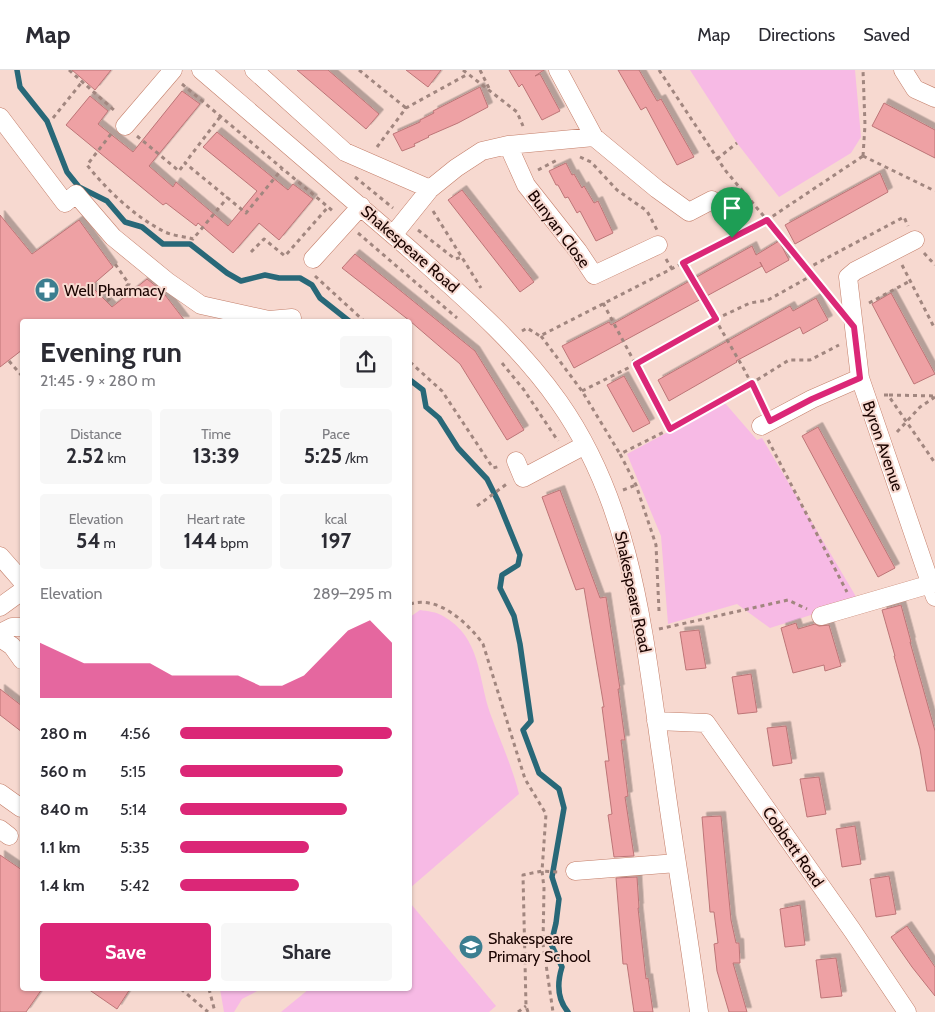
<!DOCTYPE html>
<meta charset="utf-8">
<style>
:root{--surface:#fff;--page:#f7f7f7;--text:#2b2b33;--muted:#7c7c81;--line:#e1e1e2;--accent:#db2777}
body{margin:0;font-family:Cabin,sans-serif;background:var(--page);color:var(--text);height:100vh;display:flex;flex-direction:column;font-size:19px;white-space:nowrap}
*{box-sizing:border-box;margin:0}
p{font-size:16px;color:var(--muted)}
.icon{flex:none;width:28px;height:28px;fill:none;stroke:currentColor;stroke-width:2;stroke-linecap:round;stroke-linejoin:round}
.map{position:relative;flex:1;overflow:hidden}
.side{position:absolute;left:20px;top:249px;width:392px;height:672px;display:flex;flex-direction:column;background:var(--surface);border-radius:5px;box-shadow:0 1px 4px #0004}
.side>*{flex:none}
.pin{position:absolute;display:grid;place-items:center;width:42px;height:42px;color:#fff;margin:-51px -21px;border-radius:50% 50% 50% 0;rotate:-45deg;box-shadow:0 0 5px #0007}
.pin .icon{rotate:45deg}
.round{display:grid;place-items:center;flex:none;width:52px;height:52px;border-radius:5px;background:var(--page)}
.summary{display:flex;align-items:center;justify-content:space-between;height:85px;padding:0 20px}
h1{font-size:28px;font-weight:800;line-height:38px}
.metrics{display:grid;grid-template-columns:repeat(3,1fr);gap:8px;height:85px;padding:5px 20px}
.metrics div{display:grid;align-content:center;border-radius:5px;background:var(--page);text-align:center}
.metrics b{font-size:21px;font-weight:800}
.metrics small{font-size:14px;font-weight:400}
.metrics p{font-size:14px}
.chart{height:140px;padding:10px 20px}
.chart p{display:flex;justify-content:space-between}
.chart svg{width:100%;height:90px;margin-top:5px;fill:var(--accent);opacity:.7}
.action{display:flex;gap:10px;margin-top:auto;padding:10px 20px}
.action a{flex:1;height:58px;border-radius:5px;background:var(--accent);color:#fff;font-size:20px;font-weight:800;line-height:58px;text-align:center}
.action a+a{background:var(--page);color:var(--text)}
ul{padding:0 20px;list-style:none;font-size:16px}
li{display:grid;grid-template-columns:80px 60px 1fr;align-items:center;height:38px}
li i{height:12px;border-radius:6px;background:var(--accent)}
header{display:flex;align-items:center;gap:30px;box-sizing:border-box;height:70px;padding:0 25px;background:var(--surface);border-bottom:1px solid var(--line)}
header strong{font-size:24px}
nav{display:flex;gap:28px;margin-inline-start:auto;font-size:18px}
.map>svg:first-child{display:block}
</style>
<header>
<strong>Map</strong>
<nav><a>Map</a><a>Directions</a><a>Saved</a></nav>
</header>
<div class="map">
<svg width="935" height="942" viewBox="0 0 935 942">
<defs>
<filter id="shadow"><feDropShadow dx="4.5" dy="-4.5" stdDeviation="0" flood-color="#0004"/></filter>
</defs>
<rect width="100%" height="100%" fill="#f7d9d0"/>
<path fill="#f7bae5" d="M690,0H855L861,67L851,83L779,127L737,73Z
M724,332L757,370L762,368L858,530L770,558L737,534L668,554L661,466L627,384Z
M420,540C427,541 437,542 443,546C481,567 478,608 490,643C500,670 512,696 519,724L410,818V547Z
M411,834L496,936L489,942H281L309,919H410V835Z
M220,919H261L242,929L234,942H224Z"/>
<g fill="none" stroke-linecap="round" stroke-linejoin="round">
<path stroke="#286878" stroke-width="5.5" d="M17,0L20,17L47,51L67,102L79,117L107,131L125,152L142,157L163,174H190L227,203L241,211L265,205L279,208H300L312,215L320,228L349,251
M410,310L423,320L426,337L439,348L458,378L487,409L498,431L520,485L518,495L502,505L500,518L514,546L520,574L531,651L523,660L539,703L559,719L564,738L552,807L559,829L556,853L551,874L562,897C557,913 557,929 568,942"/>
</g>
<path fill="#eea1a4" stroke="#bd7577" filter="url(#shadow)" d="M72,0H111L95,20Z
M297,0H328L379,44L366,59Z
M406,0H441L428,17Z
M509,0H544L535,6L540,4L560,41L542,50L522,14L519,17Z
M618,0H639L657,31L661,29L694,87L677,95L646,37L641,40Z
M480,17L488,37L458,53L428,66L429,67L414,74L415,76L402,81L393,64L420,52V50L434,43L433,41Z
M182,21L200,34L149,96L173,117L176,112L228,156L257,121L203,77L217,62L288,120L293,114L313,129L279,170L259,153L233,183L198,153L196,156L166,133L163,135L66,55L90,26L108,41L98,54L133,82Z
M884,33L935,60V88L872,56Z
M566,93L572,105L574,104L582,118L584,116L594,133L598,131L613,163L596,171L580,141L577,143L568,127L565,128L558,115H556L549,101Z
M880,103L888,122L795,174L785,155Z
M462,120L534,212L520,222L448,130Z
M0,145L32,184L79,150L113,197L91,216L112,237L147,209L162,221L185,251H22V280L0,297Z
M779,171L789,190L766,203L760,192L762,196L574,298L562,276L609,252L611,255L752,176L756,185Z
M355,184L475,281L524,360L507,370L460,294L410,251L342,198Z
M891,223L935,304L914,314L872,234Z
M816,228L828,250L803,264L800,257L736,291L737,292L669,331L658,310L790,236L793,241Z
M624,306L650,353L633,362L607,315Z
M818,357L895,498L878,507L802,366Z
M560,420L600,528L606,527L620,619H618L625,670H621L628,726L625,727L634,786L614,787L608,745L612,744L605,691H609L602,637H604L584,518L576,520L542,427Z
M901,535L911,572H910L935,661V721H927L920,679L894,586H895L882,540Z
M796,553L798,559L815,554L819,556L829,555L841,596L825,601L824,595L793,603L781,558Z
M699,560L706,598L686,600L680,562Z
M751,604L757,642L738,644L732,607Z
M0,619L22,636V662L0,645Z
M786,656L792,693L773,696L767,658Z
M819,707L826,744L807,747L800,709Z
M721,746L731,850L736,873H739L740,893H733L747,942H729L717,901L714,874L718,873L714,842H710L702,747Z
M855,756L861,794L842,797L836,759Z
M0,785L22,800V919H42L26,942H0Z
M889,806L896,844L876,847L870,809Z
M637,807L639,838H638L646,909L648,908L653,942H634L627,894H623L616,808Z
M800,835L805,875L785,877L780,839Z
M907,856L935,897V926L912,897L891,867Z
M836,888L842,926L821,928L816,890Z
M88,919H130L117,939Z"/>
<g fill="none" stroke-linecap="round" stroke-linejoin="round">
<defs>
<path id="minor" d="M201,0C269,59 338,117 406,176C461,225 517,272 559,332C635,440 644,570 663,697C674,779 688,860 699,942
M254,0L345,82L430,119
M558,0L594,67L657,119L689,142L712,130
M903,0L915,19L935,28
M0,47L65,133L76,124L113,167L168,212L201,235L269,250L292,248
M125,56L173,0
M508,75L526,115L578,181L594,205L658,175
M393,165L430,119L456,98L482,81L508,75L594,67
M915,170L855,201L848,207L860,308L935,527
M313,189L361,136
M761,356L812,329L860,308
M516,391L523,408L585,375
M0,486L22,511
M0,537L22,521
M821,546L931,514
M0,563L12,557H22
M0,568L12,576L22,590
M656,651L706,653L852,860L907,942
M0,723L21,738
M0,759L9,766
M575,801L677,793"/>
</defs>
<use href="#minor" stroke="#c37e69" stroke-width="19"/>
<path stroke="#a1867f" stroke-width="3" stroke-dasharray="4 4" stroke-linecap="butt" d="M69,0L115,41
M359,0L406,38
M463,0L517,42L523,56
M480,0L490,20
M659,0L725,100L767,150L863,86
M182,14L334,142
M220,47L185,93L246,143L282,99
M53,48L82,12
M111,64L87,95C107,120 134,146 163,161C172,166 184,166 193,169L228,127
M137,66L179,101L185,93
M377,77L406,38L468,4
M863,86L865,55L863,0
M863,86L935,121
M580,87L591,92L617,120L647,141L657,160
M717,89L737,73
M538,100L559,89
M355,107L393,138
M433,141L481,218
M719,144L732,168
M418,160L455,189L462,187
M358,163L457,248
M251,182L264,169L285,186L328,137
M924,183L935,195
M666,189L672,199
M683,193L745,301L763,337
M902,195L935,259
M315,206L364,251
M107,231L129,214L113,191
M603,233L670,359
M869,233L910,211
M522,261L527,258L540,266L767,150L833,232
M541,266L582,321L620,384
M9,291L22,306
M410,292L442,321L493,398L501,396
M502,293L524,320L558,371
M582,321L628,298L716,249L750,233L768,230L811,206L808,198L904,147L908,156
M884,325H888L935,393
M889,325L935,326
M897,362L920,337L935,327
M768,370L847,522
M623,420L636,415
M477,436L508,413
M410,534C438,525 468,553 483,574L525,709L546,744L542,801L544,818L543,874L553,942
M659,541L656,475L636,415L620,384L670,359L752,313L789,290H810L839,275
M659,559L788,530L807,539
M181,919L208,942
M209,919L215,942
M518,942L526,936
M528,942L526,936L523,805L542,801L559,802"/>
<use href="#minor" stroke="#fff" stroke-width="18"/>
</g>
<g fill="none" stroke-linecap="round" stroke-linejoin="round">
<defs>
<path id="route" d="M767,150L854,257L860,308L812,329L770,351L752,313L670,359L636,294L716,249L683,193Z"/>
</defs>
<use href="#route" stroke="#fff" stroke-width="10"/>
<use href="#route" stroke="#db2777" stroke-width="6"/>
</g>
<defs>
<symbol id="pharmacy-disc" viewBox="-11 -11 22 22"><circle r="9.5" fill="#3c7e90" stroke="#f7d9d0"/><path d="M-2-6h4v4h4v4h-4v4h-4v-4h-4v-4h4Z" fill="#fff"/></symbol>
<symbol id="school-disc" viewBox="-11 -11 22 22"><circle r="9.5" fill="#3c7e90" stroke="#f7d9d0"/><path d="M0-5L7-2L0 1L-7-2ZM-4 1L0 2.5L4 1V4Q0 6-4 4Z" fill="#fff"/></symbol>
</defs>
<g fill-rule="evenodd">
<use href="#pharmacy-disc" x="33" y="206" width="28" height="28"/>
<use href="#school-disc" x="457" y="863" width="28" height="28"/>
</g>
<g text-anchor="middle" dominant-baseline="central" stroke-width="4" stroke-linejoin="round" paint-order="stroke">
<g font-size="16" fill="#1b0401" stroke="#f7d9d0">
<text transform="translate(559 159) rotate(53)">Bunyan Close</text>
<text transform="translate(410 179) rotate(41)">Shakespeare Road</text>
<text transform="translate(883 376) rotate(71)">Byron Avenue</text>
<text transform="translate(633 522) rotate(78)">Shakespeare Road</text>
<text transform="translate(793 777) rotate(55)">Cobbett Road</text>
</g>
<g font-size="16" fill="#1b0401" stroke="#f7d9d0" text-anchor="start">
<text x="64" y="220">Well Pharmacy</text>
<text x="488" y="868">Shakespeare<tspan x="488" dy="18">Primary School</tspan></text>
</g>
</g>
</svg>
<div class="pin" style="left:732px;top:168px;background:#1e9e55"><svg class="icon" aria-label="arrive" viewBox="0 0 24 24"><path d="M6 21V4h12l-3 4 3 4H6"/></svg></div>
<section class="side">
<div class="summary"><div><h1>Evening run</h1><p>21:45 · 9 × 280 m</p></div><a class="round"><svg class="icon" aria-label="share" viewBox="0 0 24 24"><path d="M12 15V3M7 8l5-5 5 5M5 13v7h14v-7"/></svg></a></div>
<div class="metrics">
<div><p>Distance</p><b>2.52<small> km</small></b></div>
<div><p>Time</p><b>13:39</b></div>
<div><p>Pace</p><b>5:25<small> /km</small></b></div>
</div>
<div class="metrics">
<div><p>Elevation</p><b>54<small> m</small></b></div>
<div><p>Heart rate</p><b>144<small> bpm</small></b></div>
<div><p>kcal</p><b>197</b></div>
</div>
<div class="chart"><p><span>Elevation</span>289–295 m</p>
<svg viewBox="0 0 160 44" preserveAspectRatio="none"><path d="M0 44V17L10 22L20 27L30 27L40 27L50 27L60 33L70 33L80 33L90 33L100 38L110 38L120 33L130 22L140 11L150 6L160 17V44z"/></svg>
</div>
<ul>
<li><b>280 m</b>4:56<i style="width:100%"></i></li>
<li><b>560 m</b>5:15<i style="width:77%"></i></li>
<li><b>840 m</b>5:14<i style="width:79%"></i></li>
<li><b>1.1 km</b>5:35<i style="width:61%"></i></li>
<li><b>1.4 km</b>5:42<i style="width:56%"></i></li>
</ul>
<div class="action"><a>Save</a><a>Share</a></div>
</section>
</div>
